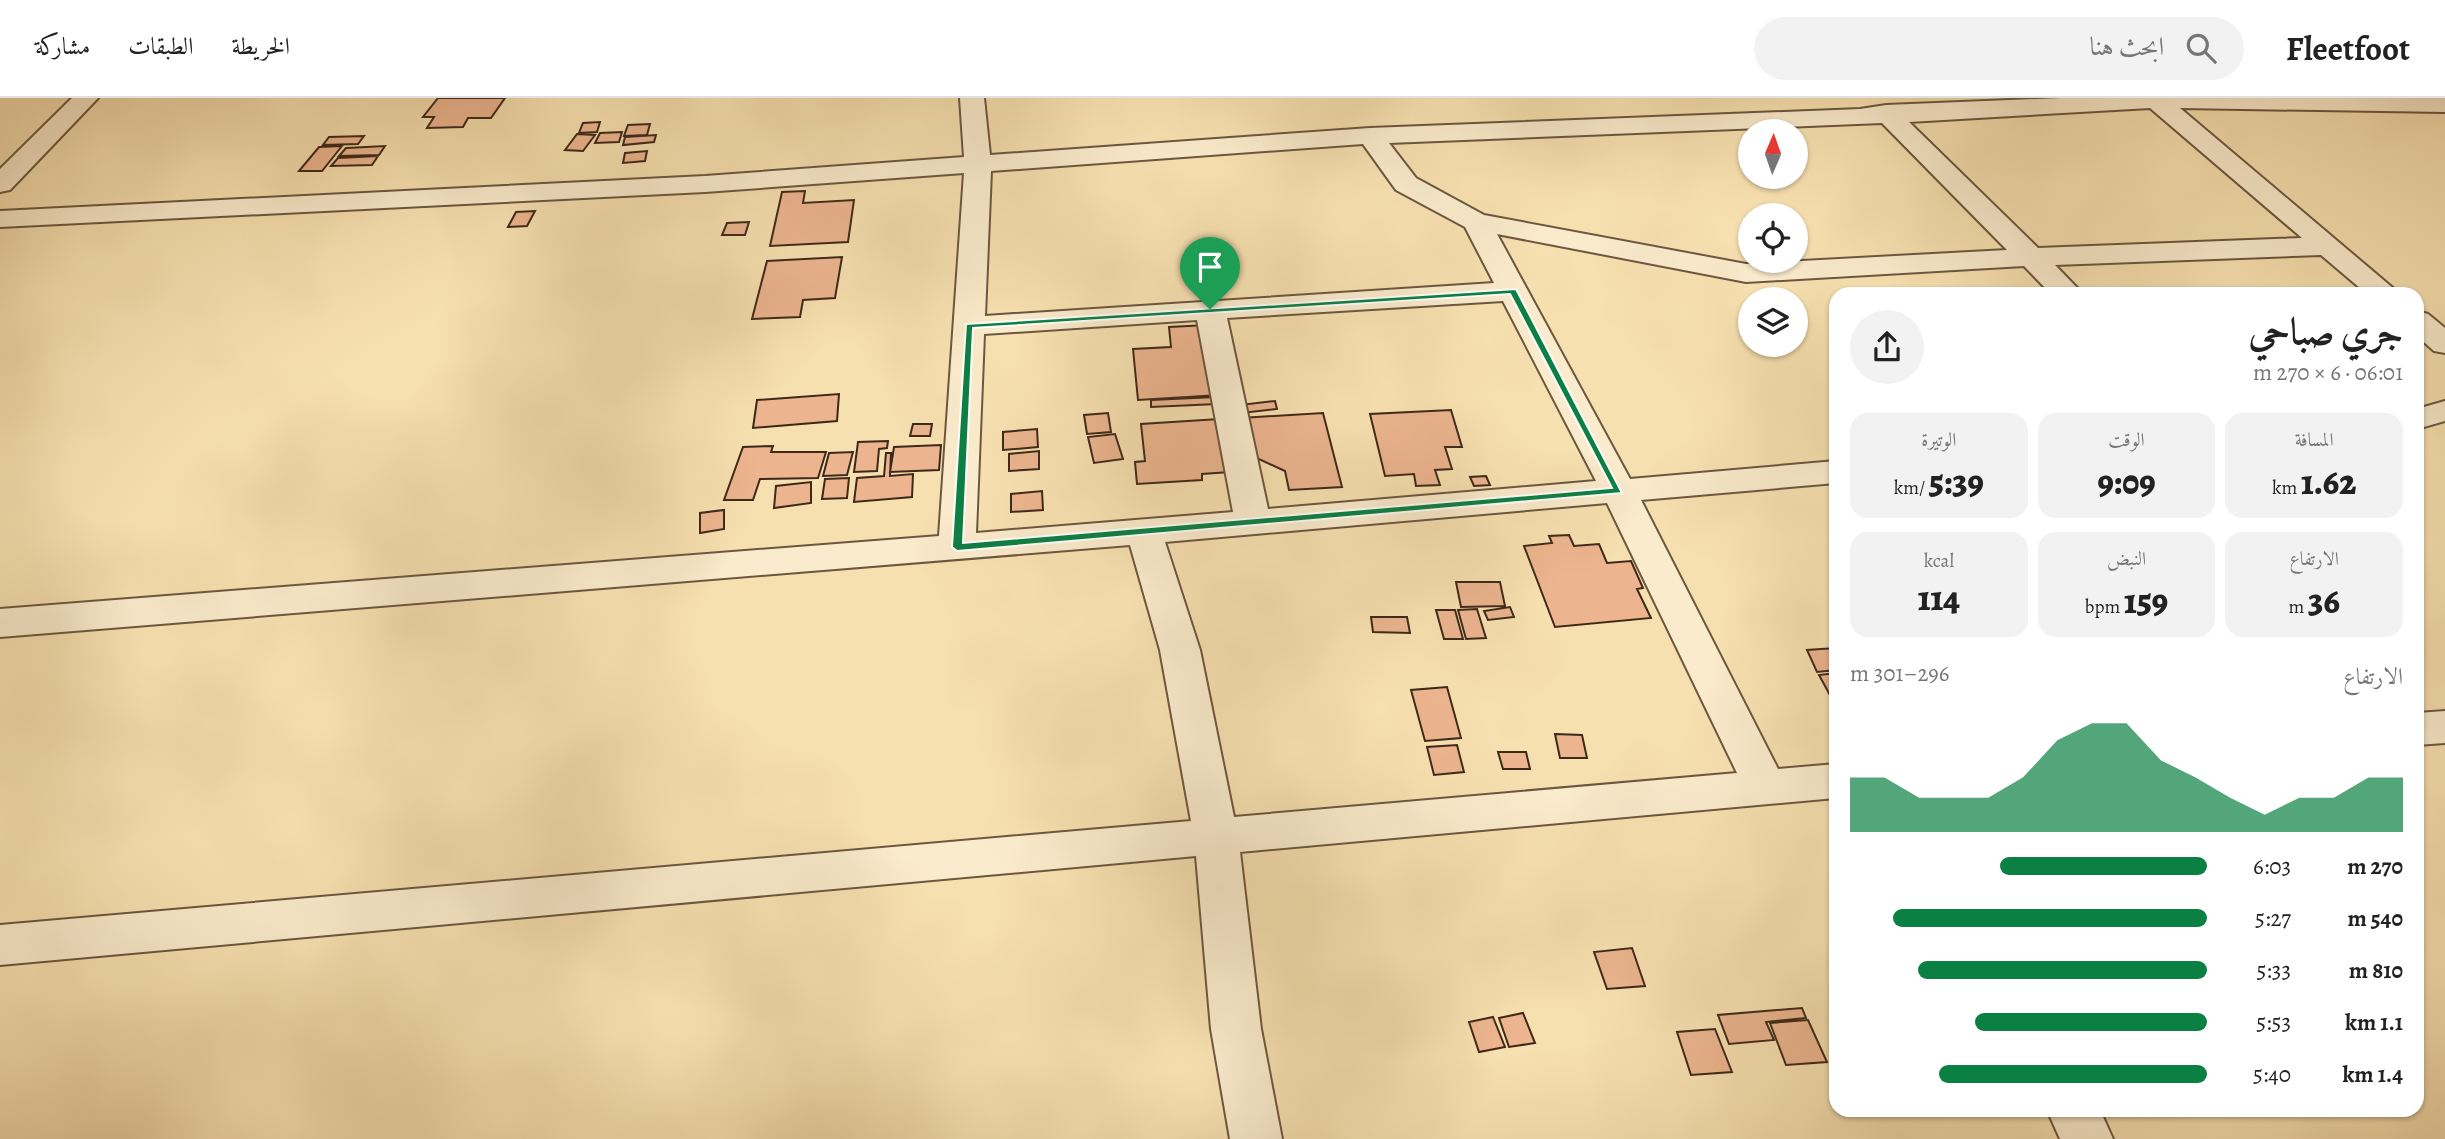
<!DOCTYPE html>
<html lang="ar">
<meta charset="utf-8">
<style>
:root{--surface:#fff;--page:#f2f2f2;--text:#222;--muted:#767676;--line:#e0e0e0;--accent:#0b8043}
body{margin:0;font-family:Alegreya,Amiri,serif;background:var(--page);color:var(--text);direction:rtl;height:100vh;display:flex;flex-direction:column;font-size:26px;white-space:nowrap}
*{box-sizing:border-box;margin:0}
p{font-size:23px;color:var(--muted)}
.icon{flex:none;width:38px;height:38px;fill:none;stroke:currentColor;stroke-width:2;stroke-linecap:round;stroke-linejoin:round}
.map{position:relative;flex:1;overflow:hidden;direction:ltr}
.sheet{position:absolute;left:1829px;top:189px;width:595px;height:830px;display:flex;flex-direction:column;background:var(--surface);border-radius:21px;box-shadow:0 2px 5px #0004;direction:rtl}
.sheet>*{flex:none}
.needle{width:46px;rotate:2deg}
.controls{position:absolute;left:1738px;top:21px;display:grid;gap:14px}
.controls a{display:grid;place-items:center;width:70px;height:70px;border-radius:50%;background:var(--surface);box-shadow:0 2px 5px #0004;font-size:35px}
.pin{position:absolute;display:grid;place-items:center;width:60px;height:60px;color:#fff;margin:-72px -30px;border-radius:50% 50% 50% 0;rotate:-45deg;box-shadow:0 0 7px #0007}
.pin .icon{rotate:45deg}
.round{display:grid;place-items:center;flex:none;width:74px;height:74px;border-radius:37px;background:var(--page)}
.headline{display:flex;align-items:center;justify-content:space-between;height:119px;padding:0 21px}
h1{font-size:38px;font-weight:800;line-height:52px}
.metrics{display:grid;grid-template-columns:repeat(3,1fr);gap:10px;height:119px;padding:7px 21px}
.metrics div{display:grid;align-content:center;border-radius:18px;background:var(--page);text-align:center}
.metrics b{font-size:35px;font-weight:800}
.metrics small{font-size:19px;font-weight:400}
.metrics p{font-size:19px}
.chart{height:196px;padding:14px 21px}
.chart p{display:flex;justify-content:space-between}
.chart svg{width:100%;height:126px;margin-top:7px;fill:var(--accent);opacity:.7}
ul{padding:0 21px;list-style:none;font-size:23px}
li{display:grid;grid-template-columns:112px 84px 1fr;align-items:center;height:52px}
li i{height:18px;border-radius:9px;background:var(--accent)}
header{display:flex;align-items:center;gap:42px;box-sizing:border-box;height:98px;padding:0 35px;background:var(--surface);border-bottom:2px solid var(--line)}
header strong{font-size:33px}
nav{display:flex;gap:38px;margin-inline-start:auto;font-size:24px}
.search{width:490px;height:63px;background:var(--page);display:flex;align-items:center;gap:18px;box-sizing:border-box;padding:0 24px;border-radius:38px;color:var(--muted);font-size:26px}
.map>svg:first-child{display:block}
</style>
<header>
<strong>Fleetfoot</strong>
<div class="search"><svg class="icon" aria-label="search" viewBox="0 0 24 24"><circle cx="10" cy="10" r="6"/><path d="M15 15l6 6"/></svg>ابحث هنا</div>
<nav><a>الخريطة</a><a>الطبقات</a><a>مشاركة</a></nav>
</header>
<div class="map">
<svg width="2445" height="1041" viewBox="0 0 2445 1041">
<rect width="100%" height="100%" fill="#f7e0b0"/>
<filter id="stains"><feTurbulence type="fractalNoise" baseFrequency=".00286" numOctaves="4"/><feColorMatrix values="0 0 0 0 .2 0 0 0 0 .09 0 0 0 0 .02 0 0 0 .5 -.17"/></filter>
<radialGradient id="worn" r=".72"><stop offset=".6" stop-color="#630" stop-opacity="0"/><stop offset="1" stop-color="#630" stop-opacity=".3"/></radialGradient>
<path fill="#ecb58f" stroke="#3e2919" stroke-width="2" d="M438,0H505L491,20H468L463,29L427,30L434,19H423Z
M600,24L597,34L579,35L583,25Z
M650,26L647,37L624,38L628,27Z
M622,34L619,44L595,45L600,35Z
M577,36L595,37L583,53L565,52Z
M656,37L654,44L623,47L625,39Z
M364,38L358,46L323,47L329,39Z
M342,48L322,73H299L319,49Z
M385,48L379,57L339,58L346,50Z
M647,53L645,63L623,65L625,55Z
M378,58L372,67L331,68L338,60Z
M805,93L803,105L854,102L848,144L770,148L782,94Z
M535,113L527,128L508,129L516,114Z
M749,124L745,137H722L727,125Z
M842,159L835,200L803,202L800,219L752,221L767,163Z
M1208,227L1220,297L1138,302L1133,251L1171,249L1169,229Z
M839,296L837,323L753,330L757,302Z
M1216,299L1217,306L1151,309V302Z
M1275,303L1277,311L1233,316L1231,308Z
M1451,312L1462,349H1445L1452,371L1435,372L1440,387L1416,388L1414,376L1385,378L1370,316Z
M1108,315L1111,334L1087,336L1084,317Z
M1323,315L1342,389L1289,392L1285,373L1248,356L1241,320Z
M1219,321L1230,374L1202,376V382L1137,386L1135,364L1145,363L1141,326Z
M913,326H932L930,338H910Z
M1037,331L1038,349L1003,352V334Z
M1115,336L1123,361L1094,365L1088,339Z
M888,343L887,350L879,351L877,373L854,374L858,344Z
M941,347L939,372L890,374L894,349Z
M773,348L771,354H826L818,380L760,381L753,402H724L743,349Z
M1039,353V371L1009,373V356Z
M853,354L847,377L823,378L829,355Z
M886,355H891L890,378L913,376L912,399L854,404L857,380L884,378Z
M1486,378L1490,387L1474,388L1470,379Z
M849,380L847,400L822,401L825,381Z
M811,384V405L774,410L776,388Z
M1042,393L1043,412L1011,414V396Z
M724,412V431L700,435V415Z
M1569,437L1574,448L1599,446L1607,465L1631,463L1643,490L1637,491L1651,520L1555,529L1524,448L1552,445L1549,438Z
M1456,484H1500L1505,508L1461,509Z
M1510,509L1514,519L1488,522L1484,513Z
M1477,511L1486,540L1466,541L1458,512Z
M1436,512H1455L1463,541H1444Z
M1371,519H1407L1410,535L1373,534Z
M1836,550V572L1817,574L1807,552Z
M1836,575V598L1831,599L1819,577Z
M1447,589L1461,640L1425,643L1411,592Z
M1555,636L1582,637L1587,660H1560Z
M1457,647L1464,674L1434,677L1427,649Z
M1498,654H1526L1530,671H1503Z
M1632,850L1645,888L1607,891L1594,854Z
M1802,910L1806,920L1766,924L1774,942L1729,946L1718,917Z
M1523,915L1535,945L1509,949L1499,920Z
M1493,919L1505,949L1479,954L1469,924Z
M1808,922L1827,964L1786,967L1770,925Z
M1715,931L1732,974L1691,977L1677,934Z"/>
<g fill="none" stroke-linecap="round" stroke-linejoin="round">
<defs>
<path id="minor" d="M72,0H98L10,92L0,94V71Z
M960,0H984L990,57L1370,30L1860,11L1886,7L2061,0H2445V14L2180,10L2400,196H2367L2321,157L2055,167L2083,196H2051L2024,168L1746,184L1497,136L1630,381L1836,363V385L1641,402L1778,671L1836,666V700L1240,754L1261,931L1282,1041H1230L1211,931L1196,758L0,867V827L1191,723L1160,552L1130,447L0,539V511L939,438L964,75L705,94L0,129V113L705,78L964,59ZM2150,10L2302,140L2038,150L1909,24ZM1882,25L2007,152L1746,166L1484,117L1416,80L1389,45ZM1363,46L1396,92L1465,129L1494,185L985,218L991,73ZM1503,203L1596,383L1268,411L1227,220ZM1197,222L1233,414L976,435L984,236ZM1607,405L1737,675L1234,719L1200,552L1165,444Z
M2417,213L2428,216L2445,230V255L2434,253L2417,238Z
M2445,303V323L2417,331V311Z
M2445,613V645L2417,647V615Z
M2047,1012H2100L2113,1041H2060Z"/>
</defs>
<use href="#minor" stroke="#6c573f" stroke-width="4"/>
<use href="#minor" fill="#faebcc" fill-rule="evenodd"/>
</g>
<path fill="#0b8043" stroke="#fff" stroke-width="2" fill-rule="evenodd" d="M1516,191L1622,395L957,453L952,449L966,226ZM1510,196L1612,390L963,445L973,230Z"/>
<rect width="100%" height="100%" filter="url(#stains)"/>
<rect width="100%" height="100%" fill="url(#worn)"/>
</svg>
<div class="controls">
<a><svg class="needle" viewBox="-14 -14 28 28"><path d="M0-13l5 13h-10z" fill="#e53935"/><path d="M0 13l5-13h-10z" fill="#767676"/></svg></a>
<a><svg class="icon" aria-label="locate" viewBox="0 0 24 24"><circle cx="12" cy="12" r="6"/><path d="M12 2v4M12 18v4M2 12h4M18 12h4"/></svg></a>
<a><svg class="icon" aria-label="layers" viewBox="0 0 24 24"><path d="M12 4l9 5-9 5-9-5zM3 14l9 5 9-5"/></svg></a>
</div>
<div class="pin" style="left:1210px;top:211px;background:#1e9e55"><svg class="icon" aria-label="arrive" viewBox="0 0 24 24"><path d="M6 21V4h12l-3 4 3 4H6"/></svg></div>
<section class="sheet">
<div class="headline"><div><h1>جري صباحي</h1><p>06:01 · 6 × 270 m</p></div><a class="round"><svg class="icon" aria-label="share" viewBox="0 0 24 24"><path d="M12 15V3M7 8l5-5 5 5M5 13v7h14v-7"/></svg></a></div>
<div class="metrics">
<div><p>المسافة</p><b>1.62<small> km</small></b></div>
<div><p>الوقت</p><b>9:09</b></div>
<div><p>الوتيرة</p><b>5:39<small> /km</small></b></div>
</div>
<div class="metrics">
<div><p>الارتفاع</p><b>36<small> m</small></b></div>
<div><p>النبض</p><b>159<small> bpm</small></b></div>
<div><p>kcal</p><b>114</b></div>
</div>
<div class="chart"><p><span>الارتفاع</span>296–301 m</p>
<svg viewBox="0 0 160 44" preserveAspectRatio="none"><path d="M0 44V25L10 25L20 32L30 32L40 32L50 25L60 12L70 6L80 6L90 19L100 25L110 32L120 38L130 32L140 32L150 25L160 25V44z"/></svg>
</div>
<ul>
<li><b>270 m</b>6:03<i style="width:58%"></i></li>
<li><b>540 m</b>5:27<i style="width:88%"></i></li>
<li><b>810 m</b>5:33<i style="width:81%"></i></li>
<li><b>1.1 km</b>5:53<i style="width:65%"></i></li>
<li><b>1.4 km</b>5:40<i style="width:75%"></i></li>
</ul>
</section>
</div>
